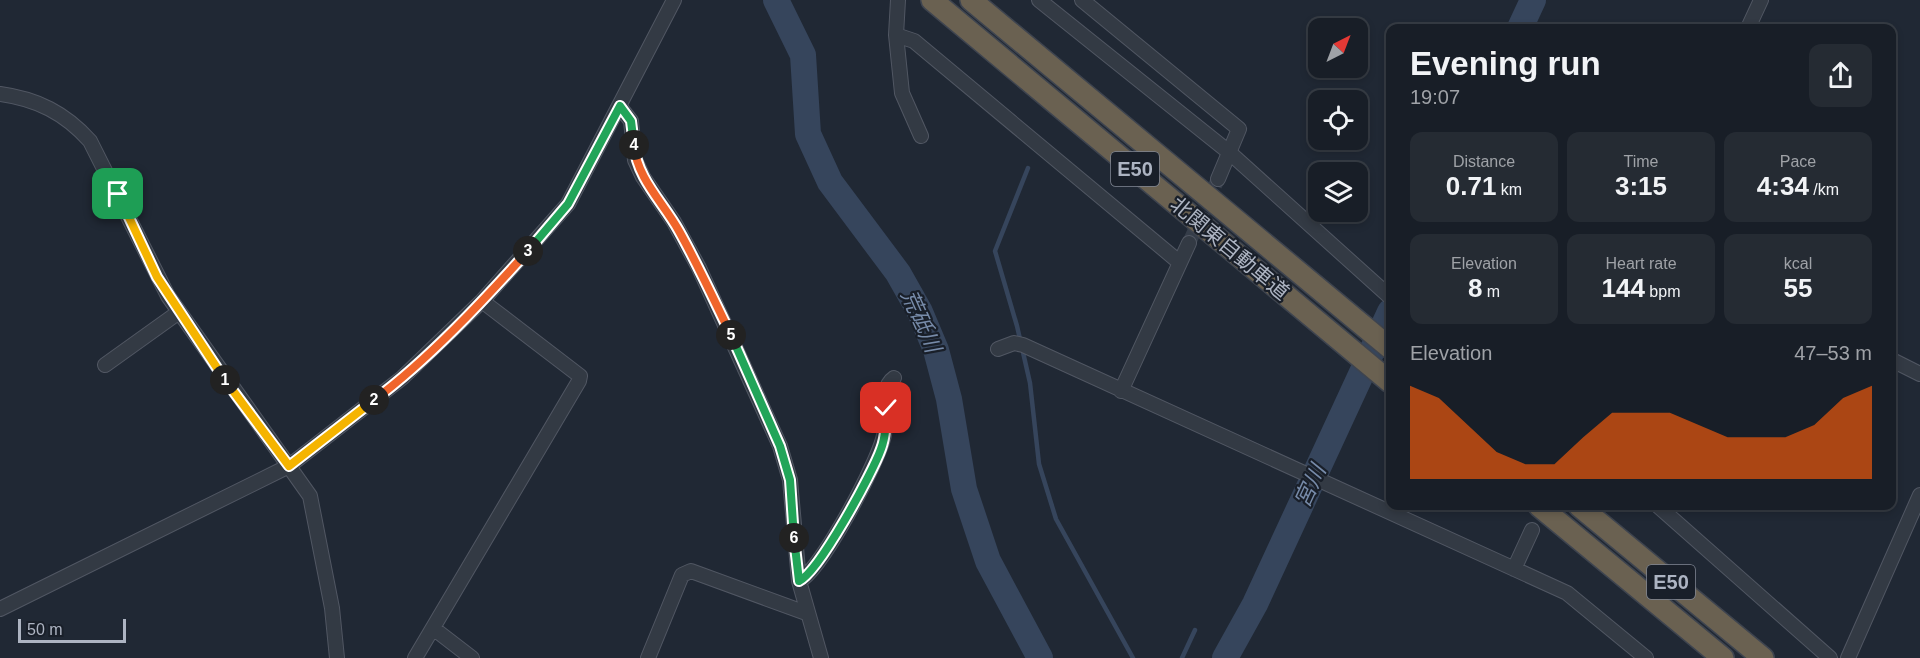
<!DOCTYPE html>
<meta charset="utf-8">
<style>
:root{--surface:#181e27;--page:#252b33;--text:#f1f3f6;--muted:#9fa2a7;--line:#363c44;--accent:#ea580c}
body{margin:0;font-family:Helvetica,"Noto Sans JP",sans-serif;background:var(--page);color:var(--text);height:100vh;display:flex;flex-direction:column;font-size:22px;white-space:nowrap}
*{box-sizing:border-box;margin:0}
p{font-size:20px;color:var(--muted)}
.icon{flex:none;width:33px;height:33px;fill:none;stroke:currentColor;stroke-width:2;stroke-linecap:round;stroke-linejoin:round}
.map{position:relative;flex:1;overflow:hidden}
.side{position:absolute;left:1386px;top:24px;width:510px;height:486px;display:flex;flex-direction:column;background:var(--surface);border-radius:12px;box-shadow:0 3px 9px #0003,0 0 0 2px var(--line)}
.side>*{flex:none}
.needle{width:39px;rotate:42deg}
.fabs{position:absolute;left:1308px;top:18px;display:grid;gap:12px}
.fabs a{display:grid;place-items:center;width:60px;height:60px;border-radius:12px;background:var(--surface);box-shadow:0 3px 9px #0003,0 0 0 2px var(--line);font-size:30px}
.scale{position:absolute;left:18px;bottom:15px;width:108px;box-sizing:border-box;padding-left:6px;border:3px solid #adb4c2;border-top:0;font-size:16px;line-height:21px;white-space:nowrap;color:#adb4c2;-webkit-text-stroke:4px #191f29;paint-order:stroke}
.pin{position:absolute;display:grid;place-items:center;width:51px;height:51px;color:#fff;margin:-26px;border-radius:12px;box-shadow:0 3px 9px #0006}
.km{position:absolute;width:30px;height:30px;margin:-15px;border-radius:50%;background:#222;color:#fff;font-size:16px;line-height:30px;text-align:center}
.round{display:grid;place-items:center;flex:none;width:63px;height:63px;border-radius:12px;background:var(--page)}
.head{display:flex;align-items:center;justify-content:space-between;height:102px;padding:0 24px}
h1{font-size:33px;font-weight:800;line-height:45px}
.metrics{display:grid;grid-template-columns:repeat(3,1fr);gap:9px;height:102px;padding:6px 24px}
.metrics div{display:grid;align-content:center;border-radius:12px;background:var(--page);text-align:center}
.metrics b{font-size:26px;font-weight:800}
.metrics small{font-size:16px;font-weight:400}
.metrics p{font-size:16px}
.chart{height:168px;padding:12px 24px}
.chart p{display:flex;justify-content:space-between}
.chart svg{width:100%;height:108px;margin-top:6px;fill:var(--accent);opacity:.7}
.map>svg:first-child{display:block}
</style>
<div class="map">
<svg width="1920" height="658" viewBox="0 0 1920 658">
<rect width="100%" height="100%" fill="#202834"/>
<g fill="none" stroke-linecap="round" stroke-linejoin="round">
<path stroke="#36455c" stroke-width="4.5" d="M1028,168L995,251L1017,326L1030,383L1039,464L1056,519L1133,658
M1182,658L1195,630"/>
<path stroke="#36455c" stroke-width="26" d="M776,0L803,55L808,134L830,182L898,273L920,312L936,350L949,399L964,489L988,561L1040,658
M1520,28L1533,0
M1225,658L1255,604L1390,312"/>
<path stroke="#353d49" stroke-width="14" stroke-dasharray="14 7" stroke-linecap="butt" d="M1189,243L1218,179"/>
<defs>
<path id="minor" d="M898,0L896,35L902,93L921,136
M1039,0L1230,153L1390,297
M1082,0L1239,129L1218,179
M1748,28L1761,0
M896,35L914,41L1179,262
M0,94C37,99 65,113 90,141L168,296L310,496L332,608L337,658
M620,107L631,121L635,160L643,177L674,222L699,268L780,446L790,480L799,581L821,658
M998,349L1014,343L1023,345L1567,593L1646,658
M1892,360L1920,374
M105,365L179,312
M1121,391L1189,243
M1658,506L1830,658
M1514,569L1532,530
M799,581C821,571 879,461 884,435C887,419 879,388 894,378
M0,609L289,466L402,378L482,301L568,204L674,0
M433,628L472,658
M415,658L579,381L580,376L482,301
M648,658L682,575L691,571L806,613
M1848,658L1920,495"/>
<path id="highway" d="M932,0L1390,382
M971,0L1390,348
M1539,506L1723,658
M1579,506L1763,658"/>
</defs>
<use href="#minor" stroke="#515763" stroke-width="16"/>
<use href="#highway" stroke="#3e444f" stroke-width="24"/>
<use href="#minor" stroke="#333a44" stroke-width="14"/>
<use href="#highway" stroke="#6a6151" stroke-width="21"/>
</g>
<g fill="none" stroke-linecap="round" stroke-linejoin="round">
<defs>
<path id="split-1" d="M118,194L157,277L225,380"/>
<path id="split-2" d="M225,380L289,466L374,400"/>
<path id="split-3" d="M374,400C428,360 483,301 528,251"/>
<path id="split-4" d="M528,251L568,204L620,106L631,121L634,145"/>
<path id="split-5" d="M634,145C637,179 663,202 679,231C698,265 714,300 731,335"/>
<path id="split-6" d="M731,335L780,446L790,480L794,538"/>
<path id="split-7" d="M794,538L799,581C819,572 873,472 881,449C886,436 886,421 886,408"/>
</defs>
<use href="#split-1" stroke="#fff" stroke-width="12"/>
<use href="#split-2" stroke="#fff" stroke-width="12"/>
<use href="#split-3" stroke="#fff" stroke-width="12"/>
<use href="#split-4" stroke="#fff" stroke-width="12"/>
<use href="#split-5" stroke="#fff" stroke-width="12"/>
<use href="#split-6" stroke="#fff" stroke-width="12"/>
<use href="#split-7" stroke="#fff" stroke-width="12"/>
<use href="#split-1" stroke="#f5b400" stroke-width="8"/>
<use href="#split-2" stroke="#f5b400" stroke-width="8"/>
<use href="#split-3" stroke="#f0652b" stroke-width="8"/>
<use href="#split-4" stroke="#22a559" stroke-width="8"/>
<use href="#split-5" stroke="#f0652b" stroke-width="8"/>
<use href="#split-6" stroke="#22a559" stroke-width="8"/>
<use href="#split-7" stroke="#22a559" stroke-width="8"/>
</g>
<g text-anchor="middle" dominant-baseline="central" stroke-width="4.5" stroke-linejoin="round" paint-order="stroke">
<g fill="#191f29" stroke="#818794" stroke-width="1.5">
<rect x="1111" y="152" width="48" height="34" rx="4.5"/>
<rect x="1647" y="565" width="48" height="34" rx="4.5"/>
</g>
<g font-size="20" font-weight="bold" fill="#adb4c2">
<text x="1135" y="169">E50</text>
<text x="1671" y="582">E50</text>
</g>
<g font-size="21" fill="#adb4c2" stroke="#191f29">
<text transform="translate(1230 248) rotate(40)">北関東自動車道</text>
</g>
<g font-size="22" font-style="italic" fill="#778ba9" stroke="#191f29">
<text transform="translate(921 321) rotate(66)">荒砥川</text>
<text transform="translate(1310 486) rotate(-65)">宮川</text>
</g>
</g>
</svg>
<div class="fabs">
<a><svg class="needle" viewBox="-14 -14 28 28"><path d="M0-13l5 13h-10z" fill="#e53935"/><path d="M0 13l5-13h-10z" fill="#9fa2a7"/></svg></a>
<a><svg class="icon" aria-label="locate" viewBox="0 0 24 24"><circle cx="12" cy="12" r="6"/><path d="M12 2v4M12 18v4M2 12h4M18 12h4"/></svg></a>
<a><svg class="icon" aria-label="layers" viewBox="0 0 24 24"><path d="M12 4l9 5-9 5-9-5zM3 14l9 5 9-5"/></svg></a>
</div>
<div class="scale">50 m</div>
<div class="pin" style="left:118px;top:194px;background:#1e9e55"><svg class="icon" aria-label="arrive" viewBox="0 0 24 24"><path d="M6 21V4h12l-3 4 3 4H6"/></svg></div>
<div class="pin" style="left:886px;top:408px;background:#d93025"><svg class="icon" aria-label="check" viewBox="0 0 24 24"><path d="M5 12l5 5 9-10"/></svg></div>
<b class="km" style="left:225px;top:380px">1</b>
<b class="km" style="left:374px;top:400px">2</b>
<b class="km" style="left:528px;top:251px">3</b>
<b class="km" style="left:634px;top:145px">4</b>
<b class="km" style="left:731px;top:335px">5</b>
<b class="km" style="left:794px;top:538px">6</b>
<section class="side">
<div class="head"><div><h1>Evening run</h1><p>19:07</p></div><a class="round"><svg class="icon" aria-label="share" viewBox="0 0 24 24"><path d="M12 15V3M7 8l5-5 5 5M5 13v7h14v-7"/></svg></a></div>
<div class="metrics">
<div><p>Distance</p><b>0.71<small> km</small></b></div>
<div><p>Time</p><b>3:15</b></div>
<div><p>Pace</p><b>4:34<small> /km</small></b></div>
</div>
<div class="metrics">
<div><p>Elevation</p><b>8<small> m</small></b></div>
<div><p>Heart rate</p><b>144<small> bpm</small></b></div>
<div><p>kcal</p><b>55</b></div>
</div>
<div class="chart"><p><span>Elevation</span>47–53 m</p>
<svg viewBox="0 0 160 44" preserveAspectRatio="none"><path d="M0 44V6L10 11L20 22L30 33L40 38L50 38L60 27L70 17L80 17L90 17L100 22L110 27L120 27L130 27L140 22L150 11L160 6V44z"/></svg>
</div>
</section>
</div>
